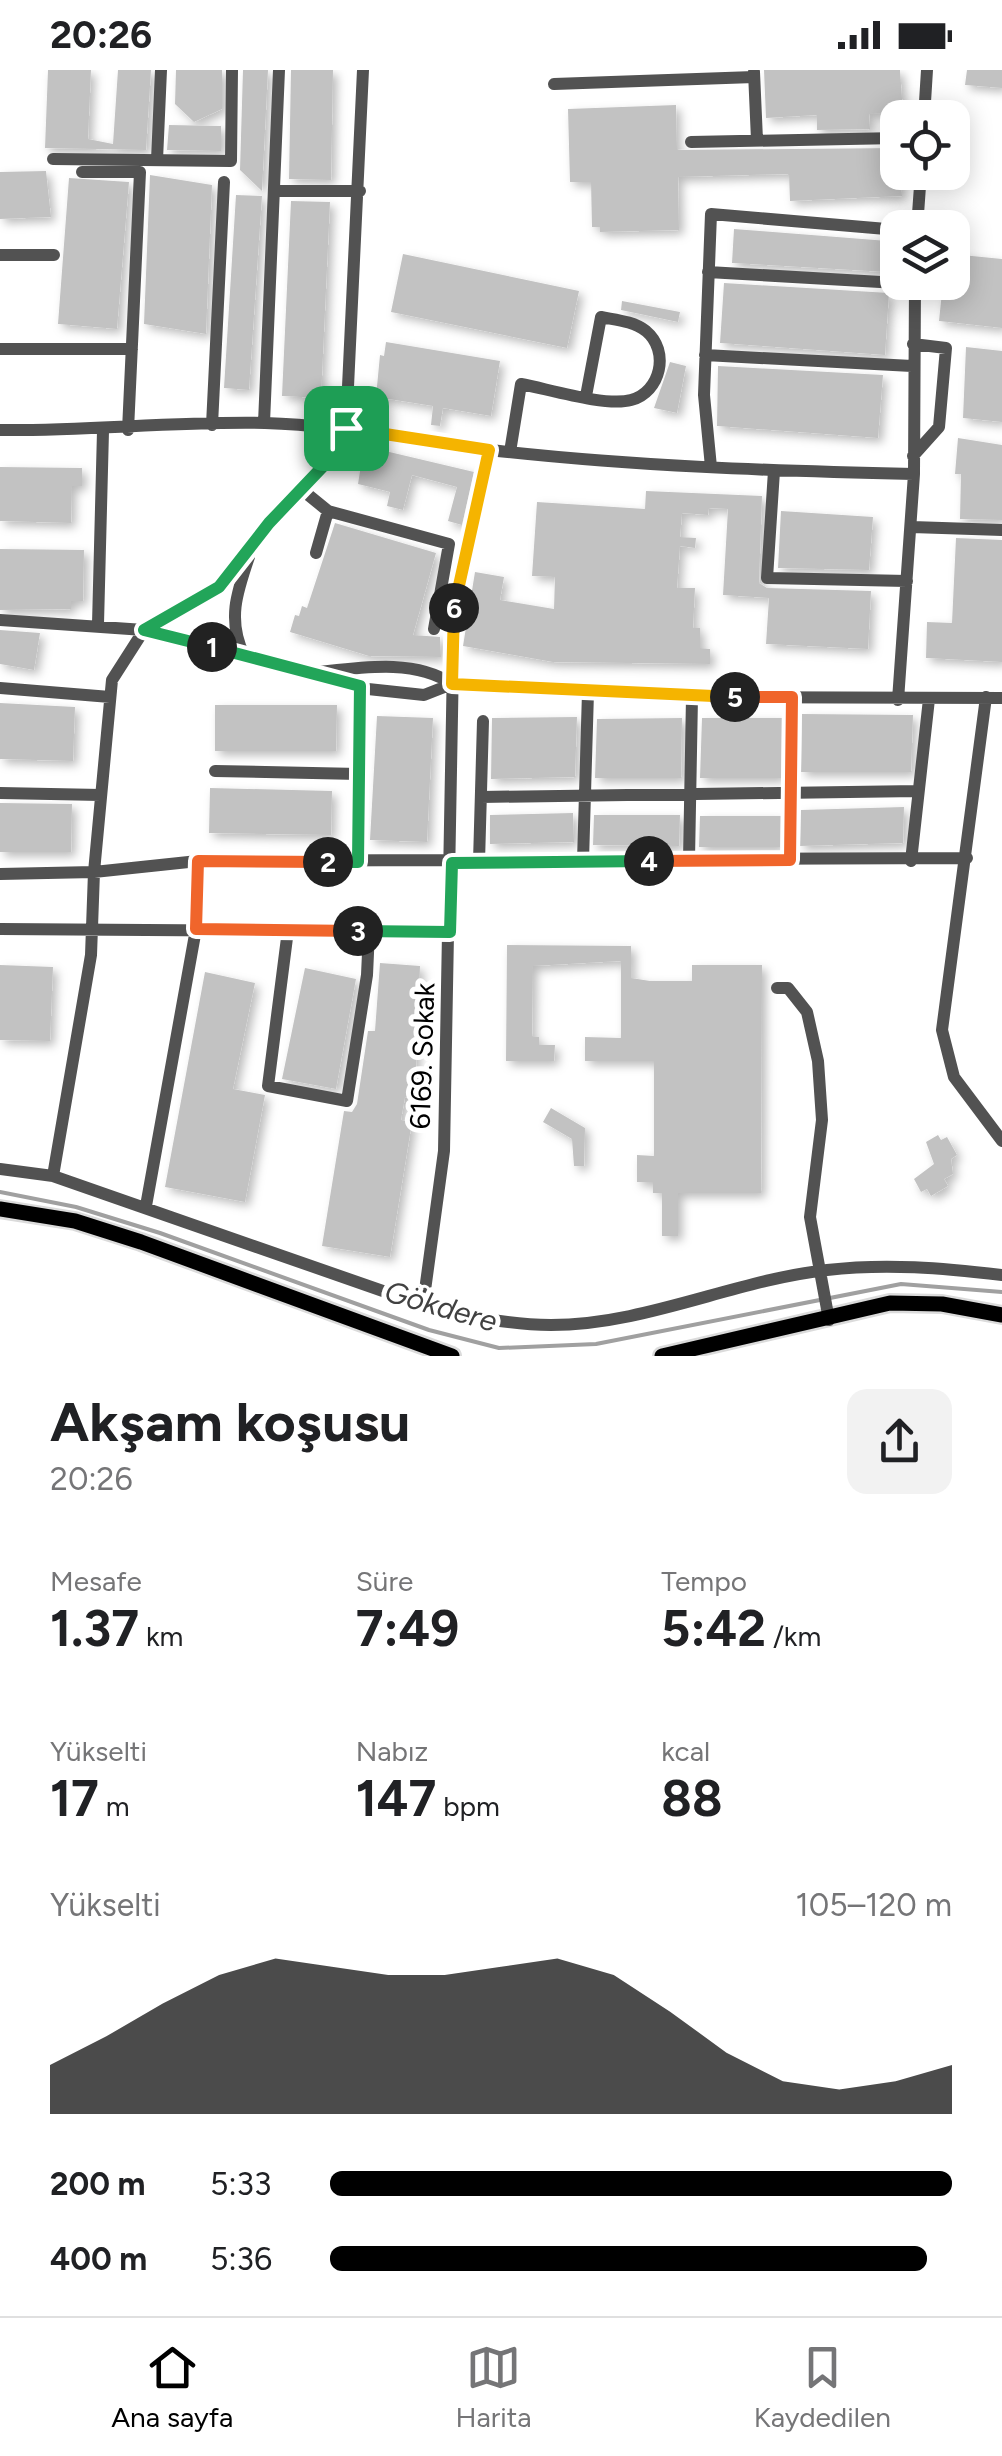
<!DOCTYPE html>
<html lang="tr">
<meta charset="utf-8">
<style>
:root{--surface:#fff;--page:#f2f2f2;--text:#202124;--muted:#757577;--line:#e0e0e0;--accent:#000}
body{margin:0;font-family:Figtree,sans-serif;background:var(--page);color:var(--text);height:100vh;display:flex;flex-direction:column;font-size:38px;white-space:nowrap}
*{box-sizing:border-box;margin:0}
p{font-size:32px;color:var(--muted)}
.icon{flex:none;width:55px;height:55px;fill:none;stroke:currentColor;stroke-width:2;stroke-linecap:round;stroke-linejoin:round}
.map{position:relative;height:1286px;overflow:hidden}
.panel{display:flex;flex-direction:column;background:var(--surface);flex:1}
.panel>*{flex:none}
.tools{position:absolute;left:880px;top:30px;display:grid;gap:20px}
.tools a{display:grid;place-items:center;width:90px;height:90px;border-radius:20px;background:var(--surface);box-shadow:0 5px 25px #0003;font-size:50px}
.pin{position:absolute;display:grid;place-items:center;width:85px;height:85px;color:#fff;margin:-42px;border-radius:20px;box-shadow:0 5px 15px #0006}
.km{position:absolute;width:50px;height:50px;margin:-25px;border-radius:50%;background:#222;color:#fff;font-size:28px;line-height:50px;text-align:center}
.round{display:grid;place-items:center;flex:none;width:105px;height:105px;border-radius:20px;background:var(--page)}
.headline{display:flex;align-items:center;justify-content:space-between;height:170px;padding:0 50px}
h1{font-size:55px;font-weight:700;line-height:75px}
.stats{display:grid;grid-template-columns:repeat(3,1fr);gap:15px;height:170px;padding:10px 50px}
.stats div{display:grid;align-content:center}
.stats b{font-size:50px;font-weight:700}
.stats small{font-size:28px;font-weight:400}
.stats p{font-size:28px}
.chart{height:280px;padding:20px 50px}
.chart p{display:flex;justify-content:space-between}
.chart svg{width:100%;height:180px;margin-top:10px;fill:var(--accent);opacity:.7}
ul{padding:0 50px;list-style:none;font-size:32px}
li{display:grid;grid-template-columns:160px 120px 1fr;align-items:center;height:75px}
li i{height:25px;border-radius:12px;background:var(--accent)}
.status{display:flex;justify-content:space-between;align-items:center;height:70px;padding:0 50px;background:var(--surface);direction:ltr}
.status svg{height:28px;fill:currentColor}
.tabs{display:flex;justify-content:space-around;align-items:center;height:140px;border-top:2px solid var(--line);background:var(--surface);font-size:28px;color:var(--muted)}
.tabs a{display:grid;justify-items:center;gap:5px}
.tabs .active{color:var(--accent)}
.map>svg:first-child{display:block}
</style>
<div class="status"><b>20:26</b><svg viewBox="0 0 49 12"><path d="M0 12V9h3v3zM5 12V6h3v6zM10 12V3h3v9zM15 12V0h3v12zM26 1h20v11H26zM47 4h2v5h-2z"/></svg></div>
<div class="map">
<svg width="1002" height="1286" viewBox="0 0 1002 1286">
<defs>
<filter id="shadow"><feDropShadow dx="4.5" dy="4.5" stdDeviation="5" flood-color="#0004"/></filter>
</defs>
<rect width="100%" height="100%" fill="#fff"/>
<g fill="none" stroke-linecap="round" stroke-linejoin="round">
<path stroke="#a0a0a0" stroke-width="4" d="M0,1122L76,1137L160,1163L429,1260L499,1278L596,1274L901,1214L1002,1222"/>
</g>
<path fill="#c2c2c2" filter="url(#shadow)" d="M48,0H91L88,69L113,74L118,0H151L146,80L45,78Z
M176,0H222V39L194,52L175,34Z
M243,0H268L262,121L240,100Z
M291,0H333L331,110L289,109Z
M764,0H900L903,43L869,44L870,59L817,60V45L766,48Z
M967,0H1002V18L965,15Z
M676,35L677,80L898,78L902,126L790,131L789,104L678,107L679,160L600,162V157H592L591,112H570L568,39Z
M169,55L221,56V81L167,80Z
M46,101L51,147L0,149V102Z
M150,105L212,115L206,264L144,254Z
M69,108L129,112L117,259L58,254Z
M236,125L262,126L249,320L224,318Z
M291,131L330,132L321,328L282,326Z
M734,159L888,171L886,202L732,193Z
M403,184L579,221L567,278L391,242Z
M952,184L1002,189V258L939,251L943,212H952Z
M724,213L889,223L885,285L720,273Z
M622,231L680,242L678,252L621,240Z
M386,272L500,291L491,346L443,338L440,356L431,355L433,336L376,327L380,285L384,286Z
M966,277L1002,281V352L963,348Z
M670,292L686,296L677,343L654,338Z
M718,296L883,305L878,368L717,356Z
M958,368L1002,375V450L960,449L961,404H955Z
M364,376L474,402L462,455L448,451L457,417L412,405L403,440L387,436L390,422L358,414Z
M0,397L82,398V416H72L71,453L0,451Z
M646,421L762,426L759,513L767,518L871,521L868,579L766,574L769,528L723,525L728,439L709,438L708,445L682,443L680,467L696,468L695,478L680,476L677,518H695L693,558H700V578L710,579V594L553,592L463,576L475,502L504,507L500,530L554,539L555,507L532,506L537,432L645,439Z
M781,441L873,447L869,500L778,498Z
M335,453L436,483L413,565L440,567L441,587L369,586L290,562L295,545L299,546L302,536L307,538Z
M956,468L1002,470V592L926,588L927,552L952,553Z
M0,479L84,480L83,531H71V539L0,540Z
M0,560L40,563L34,600L0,594Z
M0,633L75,637L73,691L0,689Z
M215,635H337L336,681H215Z
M802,644L913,645L911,702H801Z
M377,646L433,648L427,772L370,770Z
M577,647L575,707L491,709L492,648Z
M682,648L681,708H595L597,649Z
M702,648H782L781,708H700Z
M210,718L332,721L331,765L209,763Z
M0,733L72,734L71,782H0Z
M904,737L903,773L800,776L801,740Z
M573,743L574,772L490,774V745Z
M594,745H680L679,776L593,775Z
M700,746H781L780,777H699Z
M507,875L631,876V908L650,911H692V895H762L761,1123H678V1166H662V1123H653V1112H637V1085L654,1086V991H585V967L621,968V891L533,896L532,967H539V975H555L554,991H506Z
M380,893L420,896L415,1028L405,1027L401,1050L412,1052L390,1187L322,1176L344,1041L352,1042L357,1034L368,961H375Z
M0,895L53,897L50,971L0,970Z
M305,898L356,909L336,1019L282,1009Z
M205,902L255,913L233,1019L265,1025L245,1132L165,1117Z
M551,1038L585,1058L584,1096H574L572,1069L543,1052Z
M938,1065L941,1070L947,1067L957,1085L951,1089L953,1104L944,1109L948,1116L931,1126L927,1119L921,1122L914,1109L934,1094L926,1072Z"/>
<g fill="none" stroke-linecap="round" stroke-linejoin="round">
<defs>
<path id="major" d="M0,1139L75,1151L141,1172L452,1286
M662,1286L890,1233L942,1234L1002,1245"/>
</defs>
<use href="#major" stroke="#dbdbdb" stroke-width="20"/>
<path stroke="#525252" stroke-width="12" d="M754,2L757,70
M554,14L754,7
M924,48L927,0
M691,72L898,68
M53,89L231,91L232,0
M157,90L161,0
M82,102H140L128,360
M277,121H360
M917,158L921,102
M0,185H54
M708,202L915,214
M913,274L946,278L939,357L913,386
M0,279H132
M705,285L912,296
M264,353L279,0
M212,355L224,112
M0,360C88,361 177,351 265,353C341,355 415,372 490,380C631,396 773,401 914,404
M510,382L521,314C548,319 606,337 631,330C661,322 670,281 646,261C633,251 616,250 601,247L586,326
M711,397L704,325L711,144L898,160
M774,401L767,508L907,511
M301,419L328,441L449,474L434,559
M912,457L1002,460
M316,483L328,441
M0,550L144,560L368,619L424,625L452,614L692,627L1002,628
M98,554L103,361
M244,585C227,550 237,522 249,487
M320,602C364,597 416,589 452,614
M0,618L110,627
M986,627L942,960L954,1007L1002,1071
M898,630L914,404L915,212
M215,701L359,704
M0,723L101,725
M481,727L918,721
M790,789L792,627
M689,790L692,627
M583,791L588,622
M911,791L929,629
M357,792L360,616
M479,792L483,651
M0,804L94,802L198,791L967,788
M0,859L450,862
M288,860L268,1016L347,1031L367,905L369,861
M777,918H788L807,942L818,991L822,1050L810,1147L829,1250
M0,1099L53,1106L423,1235C465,1245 507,1255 551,1255C645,1255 735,1210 827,1200C886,1193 943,1198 1002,1205
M53,1106L91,885L94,802L112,610L144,560L219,517L269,453L329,390L346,359L363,0
M146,1136L196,859L198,791
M423,1235L444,1081L454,537L489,380"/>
<use href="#major" stroke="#000" stroke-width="15"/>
</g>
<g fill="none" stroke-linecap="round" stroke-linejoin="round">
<defs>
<path id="split-1" d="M212,577L144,560L219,517L269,453L329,390L346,358"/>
<path id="split-2" d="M212,577L360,616L358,792H328"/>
<path id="split-3" d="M328,792L198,791L196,859L358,861"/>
<path id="split-4" d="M358,861L450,862L452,793L649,791"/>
<path id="split-5" d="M649,791L790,790L792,627H735"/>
<path id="split-6" d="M454,538L452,614L735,627"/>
<path id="split-7" d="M346,358L489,380L454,538"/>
</defs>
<use href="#split-1" stroke="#fff" stroke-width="20"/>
<use href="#split-2" stroke="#fff" stroke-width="20"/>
<use href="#split-3" stroke="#fff" stroke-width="20"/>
<use href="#split-4" stroke="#fff" stroke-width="20"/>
<use href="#split-5" stroke="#fff" stroke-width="20"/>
<use href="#split-6" stroke="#fff" stroke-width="20"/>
<use href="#split-7" stroke="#fff" stroke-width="20"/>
<use href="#split-1" stroke="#22a559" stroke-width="12"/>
<use href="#split-2" stroke="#22a559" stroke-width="12"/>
<use href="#split-3" stroke="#f0652b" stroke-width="12"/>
<use href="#split-4" stroke="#22a559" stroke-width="12"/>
<use href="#split-5" stroke="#f0652b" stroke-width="12"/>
<use href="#split-6" stroke="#f5b400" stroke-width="12"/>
<use href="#split-7" stroke="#f5b400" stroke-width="12"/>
</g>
<g text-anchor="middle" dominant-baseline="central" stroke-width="10" stroke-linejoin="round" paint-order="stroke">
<g font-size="28" fill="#000" stroke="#fff">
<text transform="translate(422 986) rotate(-88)">6169. Sokak</text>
</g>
<g font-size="30" font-style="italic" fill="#414141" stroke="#fff">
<text transform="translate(441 1236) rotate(16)">Gökdere</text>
</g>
</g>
</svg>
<div class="tools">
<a><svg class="icon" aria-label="locate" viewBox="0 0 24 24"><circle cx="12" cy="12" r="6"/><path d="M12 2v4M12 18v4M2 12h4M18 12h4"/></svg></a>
<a><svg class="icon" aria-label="layers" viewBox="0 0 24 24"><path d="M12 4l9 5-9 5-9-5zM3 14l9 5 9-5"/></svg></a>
</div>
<div class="pin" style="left:346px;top:358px;background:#1e9e55"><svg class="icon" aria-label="arrive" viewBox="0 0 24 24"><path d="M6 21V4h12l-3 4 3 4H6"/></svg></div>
<b class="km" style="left:212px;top:577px">1</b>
<b class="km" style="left:328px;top:792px">2</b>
<b class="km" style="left:358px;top:861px">3</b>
<b class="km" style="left:649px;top:791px">4</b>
<b class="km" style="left:735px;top:627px">5</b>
<b class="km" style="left:454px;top:538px">6</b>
</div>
<section class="panel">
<div class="headline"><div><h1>Akşam koşusu</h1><p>20:26</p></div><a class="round"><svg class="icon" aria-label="share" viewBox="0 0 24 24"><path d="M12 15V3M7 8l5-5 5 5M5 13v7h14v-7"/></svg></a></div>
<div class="stats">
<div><p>Mesafe</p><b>1.37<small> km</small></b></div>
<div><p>Süre</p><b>7:49</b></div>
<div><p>Tempo</p><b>5:42<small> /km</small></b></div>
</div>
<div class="stats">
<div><p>Yükselti</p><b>17<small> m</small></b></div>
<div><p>Nabız</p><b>147<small> bpm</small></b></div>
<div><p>kcal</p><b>88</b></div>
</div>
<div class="chart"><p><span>Yükselti</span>105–120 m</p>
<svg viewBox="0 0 160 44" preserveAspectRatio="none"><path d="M0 44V32L10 25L20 17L30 10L40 6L50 8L60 10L70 10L80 8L90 6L100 10L110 19L120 29L130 36L140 38L150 36L160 32V44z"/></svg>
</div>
<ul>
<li><b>200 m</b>5:33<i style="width:100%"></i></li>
<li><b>400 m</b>5:36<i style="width:96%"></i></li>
</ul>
</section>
<nav class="tabs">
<a class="active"><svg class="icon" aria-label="home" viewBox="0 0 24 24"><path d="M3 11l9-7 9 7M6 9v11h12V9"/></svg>Ana sayfa</a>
<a><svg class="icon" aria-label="map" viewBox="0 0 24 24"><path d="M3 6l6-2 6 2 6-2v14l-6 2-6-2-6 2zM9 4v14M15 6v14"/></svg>Harita</a>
<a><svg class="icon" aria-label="saved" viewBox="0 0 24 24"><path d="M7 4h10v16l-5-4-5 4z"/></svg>Kaydedilen</a>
</nav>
